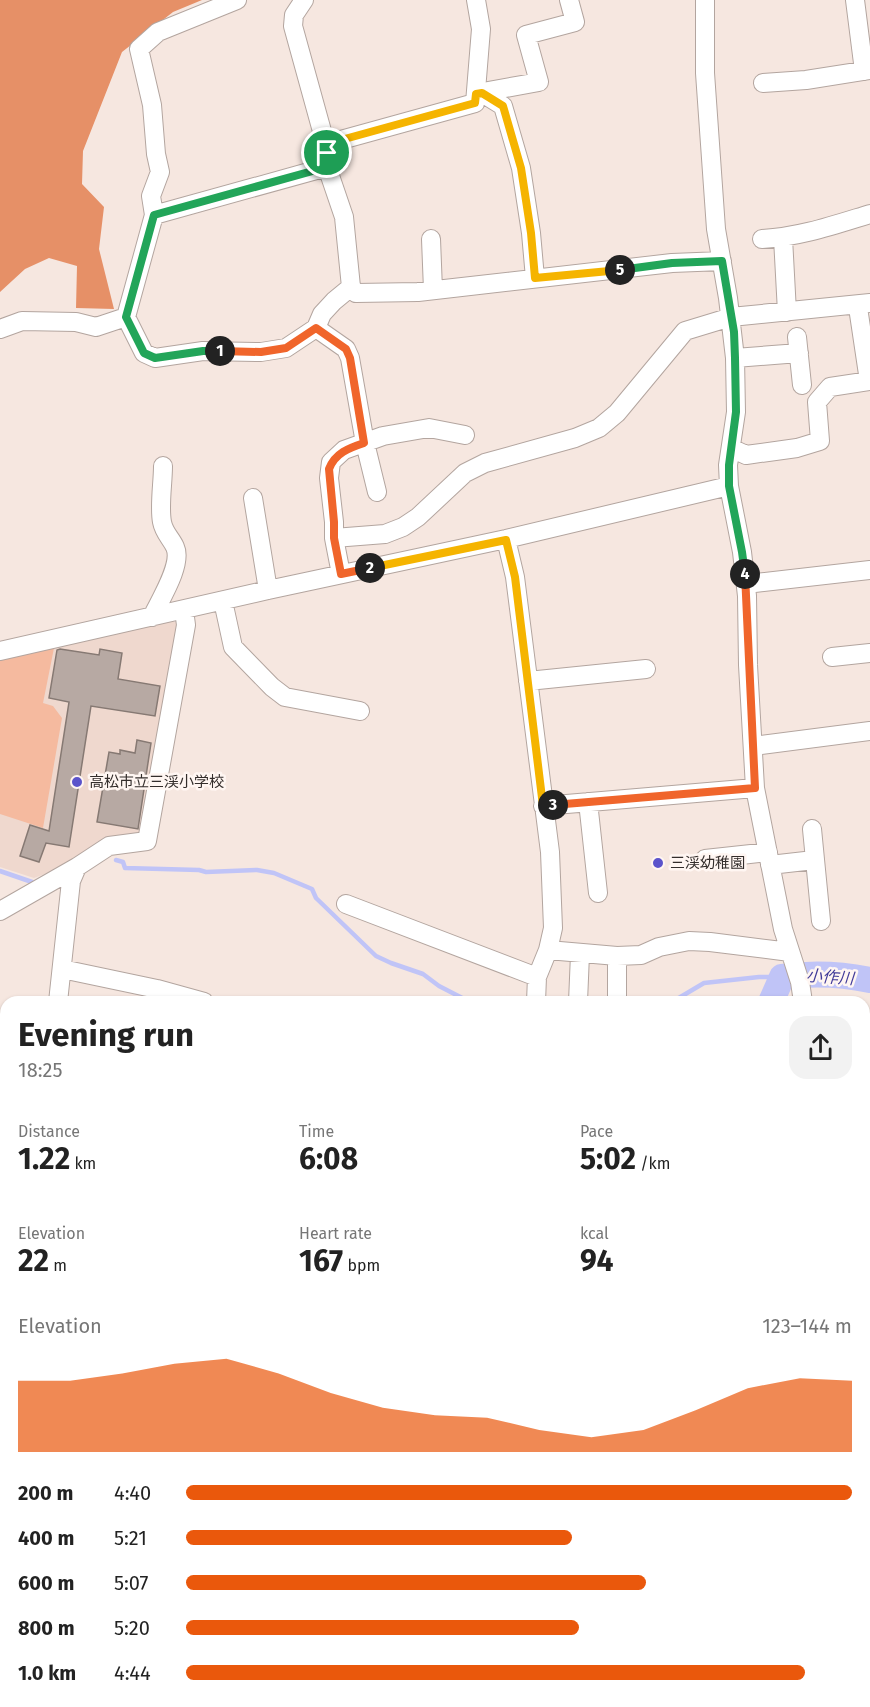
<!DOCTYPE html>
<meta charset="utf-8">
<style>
:root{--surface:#fff;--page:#f2f2f2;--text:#222;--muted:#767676;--accent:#ea580c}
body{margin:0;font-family:"Fira Sans","Noto Sans JP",sans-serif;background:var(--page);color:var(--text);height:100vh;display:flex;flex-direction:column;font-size:22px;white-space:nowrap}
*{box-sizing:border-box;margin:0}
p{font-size:20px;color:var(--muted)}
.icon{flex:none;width:33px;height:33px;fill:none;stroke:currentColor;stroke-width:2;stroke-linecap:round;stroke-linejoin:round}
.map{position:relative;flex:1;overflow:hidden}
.drawer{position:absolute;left:0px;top:996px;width:870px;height:711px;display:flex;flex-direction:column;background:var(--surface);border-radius:18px 18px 0 0;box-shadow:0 2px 4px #0004}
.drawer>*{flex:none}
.pin{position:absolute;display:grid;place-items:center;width:51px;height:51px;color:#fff;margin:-26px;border:3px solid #fff;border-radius:50%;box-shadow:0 2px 6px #0007}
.km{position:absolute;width:30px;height:30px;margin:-15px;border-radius:50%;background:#222;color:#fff;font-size:16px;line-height:30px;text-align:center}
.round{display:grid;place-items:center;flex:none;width:63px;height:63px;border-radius:18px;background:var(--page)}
.head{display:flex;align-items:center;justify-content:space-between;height:102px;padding:0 18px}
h1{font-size:33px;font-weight:700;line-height:45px}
.metrics{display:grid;grid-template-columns:repeat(3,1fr);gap:9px;height:102px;padding:6px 18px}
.metrics div{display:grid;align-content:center}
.metrics b{font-size:30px;font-weight:700}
.metrics small{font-size:16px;font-weight:400}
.metrics p{font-size:16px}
.chart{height:168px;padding:12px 18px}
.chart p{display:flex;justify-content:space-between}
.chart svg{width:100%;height:108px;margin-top:6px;fill:var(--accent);opacity:.7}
ul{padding:0 18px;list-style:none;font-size:20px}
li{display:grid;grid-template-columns:96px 72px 1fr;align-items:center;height:45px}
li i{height:15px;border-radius:8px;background:var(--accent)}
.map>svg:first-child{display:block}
</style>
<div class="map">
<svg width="870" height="1707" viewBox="0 0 870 1707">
<rect width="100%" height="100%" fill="#f6e7e0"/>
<path fill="#efd8ce" d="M166,620L183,624L145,833L78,862L34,878L0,867V658Z"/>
<path fill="#f5ba9f" d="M54,648L43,703L53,706L62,718L43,828L0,814V660Z"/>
<path fill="#e69067" d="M0,0H202L173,12L122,52L83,151L82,184L104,207L99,249L114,309L76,308L77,266L49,258L25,269L0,292Z"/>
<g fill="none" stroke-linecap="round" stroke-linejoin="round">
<path stroke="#c0c4f7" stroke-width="4.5" d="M116,860L123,862L125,868L199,870L206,872L257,870L274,873L312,889L316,898L376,956L391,963L423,974L439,986L470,1002
M0,871L32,882
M672,1002L704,983L759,977H782"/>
<path stroke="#c0c4f7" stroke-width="26" d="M771,1002L782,977C811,973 841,974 870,980
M0,1355L6,1351"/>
</g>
<path fill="#b7a9a3" stroke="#867973" stroke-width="1.5" d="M60,649L99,655L100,649L122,653L118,679L160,686L155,716L91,706L69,847L46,843L39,862L20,856L30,825L49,831L69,702L49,698L57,650Z
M137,740L151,743L138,829L97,822L109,752L120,754V750L135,753Z"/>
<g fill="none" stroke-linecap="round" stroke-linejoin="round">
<defs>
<path id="minor" d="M304,0L294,15L293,26L328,153
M705,0V73L716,229L728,298L735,358L736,412L728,465L729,486L742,552L747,596L748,665L755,788L783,929L800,982L803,1002
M855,0L864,71
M763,83L806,80L870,70
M477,93L539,82L526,35L575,22L569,0
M482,93L503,106L521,168L531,233L535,278
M327,167L344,217L351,287L356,293L418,292L672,263L722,261
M154,215L151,196L160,172L156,154L152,105L139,49L158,32L237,0
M783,238L787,312
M431,239L433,290
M762,239C800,237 834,225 870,214
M859,314L869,381
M126,317L144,353L155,358L203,351L261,352L286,348L316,328L322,314L334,301L351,287
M316,328L346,349L350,358L365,443L377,492
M0,329L22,321L76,322L96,327L126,317L154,215L327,167L328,153L341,140L475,103L481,29L476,0
M797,337L802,385
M735,358L799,353
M731,448L746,455L797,448L820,441L817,402L830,387L870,381
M253,498L268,590
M334,538L385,534L403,527L418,517L465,473L485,463L575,438L599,428L617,413L685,331L731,317L870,303
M506,539L515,577L550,852L553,928L548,950L537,977L536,1002
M341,574L334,538V522L329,478L331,462L344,450L383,436L429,428L465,435
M746,584L870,570
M223,601L233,647L272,687L285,697L360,711
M152,617C160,600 183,564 175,547C171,538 164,533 162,522C159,506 163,483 163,466
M0,651L268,590L506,539L729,486
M832,657L870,653
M528,681L646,669
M753,746L870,731
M588,802L598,893
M543,806L755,788
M812,829L821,921
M705,859L768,852
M770,865L814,860
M346,904L537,977
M0,911L77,867
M548,950L617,956L641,955L659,947L689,941L710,942L790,952
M62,969L157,989L204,1002
M58,1002L71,881L77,867L109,846L147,841L186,625L184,610
M578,1002L580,954
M617,1002V956
M2,1181L6,1193
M864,1370L870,1384
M864,1436L870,1435
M0,1588L6,1587
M47,1701L48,1707
M393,1701L394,1707
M602,1701L603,1707"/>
<path id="major" d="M864,1199H870
M0,1423L6,1421"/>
</defs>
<use href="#minor" stroke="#b3a59f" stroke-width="20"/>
<use href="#major" stroke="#cac8c8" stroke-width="25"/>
<use href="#minor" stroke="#fff" stroke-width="18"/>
<use href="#major" stroke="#d1d3fd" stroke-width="22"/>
</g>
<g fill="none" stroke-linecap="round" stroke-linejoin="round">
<defs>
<path id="split-1" d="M220,351H203L155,358L144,353L126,317L154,215L327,167V153"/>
<path id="split-2" d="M220,351L261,352L286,348L316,328L346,349L350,358L364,443C349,448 335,453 329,469L334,522V538L341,574L370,568"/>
<path id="split-3" d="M370,568L506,540L515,577L543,806L553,805"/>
<path id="split-4" d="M553,805L755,788L745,574"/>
<path id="split-5" d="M620,270L672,263L722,261L734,332L735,358L736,412L729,465V486L742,552L745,574"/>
<path id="split-6" d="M327,153L341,140L475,103L476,94L482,93L503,106L521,168L531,233L535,278L620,270"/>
</defs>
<use href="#split-1" stroke="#fff" stroke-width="12"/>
<use href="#split-2" stroke="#fff" stroke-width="12"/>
<use href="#split-3" stroke="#fff" stroke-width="12"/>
<use href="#split-4" stroke="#fff" stroke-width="12"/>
<use href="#split-5" stroke="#fff" stroke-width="12"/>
<use href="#split-6" stroke="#fff" stroke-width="12"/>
<use href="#split-1" stroke="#22a559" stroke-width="8"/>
<use href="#split-2" stroke="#f0652b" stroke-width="8"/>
<use href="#split-3" stroke="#f5b400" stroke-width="8"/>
<use href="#split-4" stroke="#f0652b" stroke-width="8"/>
<use href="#split-5" stroke="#22a559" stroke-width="8"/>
<use href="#split-6" stroke="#f5b400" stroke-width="8"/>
</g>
<g fill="#5b53cb" stroke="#fff6f2" stroke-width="2">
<circle cx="77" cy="782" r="6"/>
<circle cx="658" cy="863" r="6"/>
</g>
<g text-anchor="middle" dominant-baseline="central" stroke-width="5" stroke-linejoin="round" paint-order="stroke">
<g font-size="15" fill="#332d2b" stroke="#fff6f2" text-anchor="start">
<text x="89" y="782">高松市立三渓小学校</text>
<text x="670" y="863">三渓幼稚園</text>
</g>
<g font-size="16" font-style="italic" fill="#423b99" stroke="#fff6f2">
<text transform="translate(830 977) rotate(4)">小作川</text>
</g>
</g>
</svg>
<div class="pin" style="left:327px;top:153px;background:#1e9e55"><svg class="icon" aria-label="arrive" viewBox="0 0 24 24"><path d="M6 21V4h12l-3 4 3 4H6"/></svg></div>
<b class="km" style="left:220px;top:351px">1</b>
<b class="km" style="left:370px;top:568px">2</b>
<b class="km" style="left:553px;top:805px">3</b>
<b class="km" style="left:745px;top:574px">4</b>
<b class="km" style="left:620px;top:270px">5</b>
<section class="drawer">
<div class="head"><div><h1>Evening run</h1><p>18:25</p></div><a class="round"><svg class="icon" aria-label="share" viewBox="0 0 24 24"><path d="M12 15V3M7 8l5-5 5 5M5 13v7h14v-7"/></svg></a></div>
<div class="metrics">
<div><p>Distance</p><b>1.22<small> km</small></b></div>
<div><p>Time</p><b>6:08</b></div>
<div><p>Pace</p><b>5:02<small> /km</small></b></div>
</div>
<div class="metrics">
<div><p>Elevation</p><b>22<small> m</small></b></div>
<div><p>Heart rate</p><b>167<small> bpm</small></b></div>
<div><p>kcal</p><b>94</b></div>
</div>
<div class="chart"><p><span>Elevation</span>123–144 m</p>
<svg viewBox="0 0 160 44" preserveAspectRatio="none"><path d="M0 44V15L10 15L20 12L30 8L40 6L50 12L60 20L70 26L80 29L90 30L100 35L110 38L120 35L130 27L140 18L150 14L160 15V44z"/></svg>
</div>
<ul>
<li><b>200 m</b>4:40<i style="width:100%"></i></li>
<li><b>400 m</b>5:21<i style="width:58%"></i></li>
<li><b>600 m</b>5:07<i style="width:69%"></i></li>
<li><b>800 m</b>5:20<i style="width:59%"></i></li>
<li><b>1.0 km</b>4:44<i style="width:93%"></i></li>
</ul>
</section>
</div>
